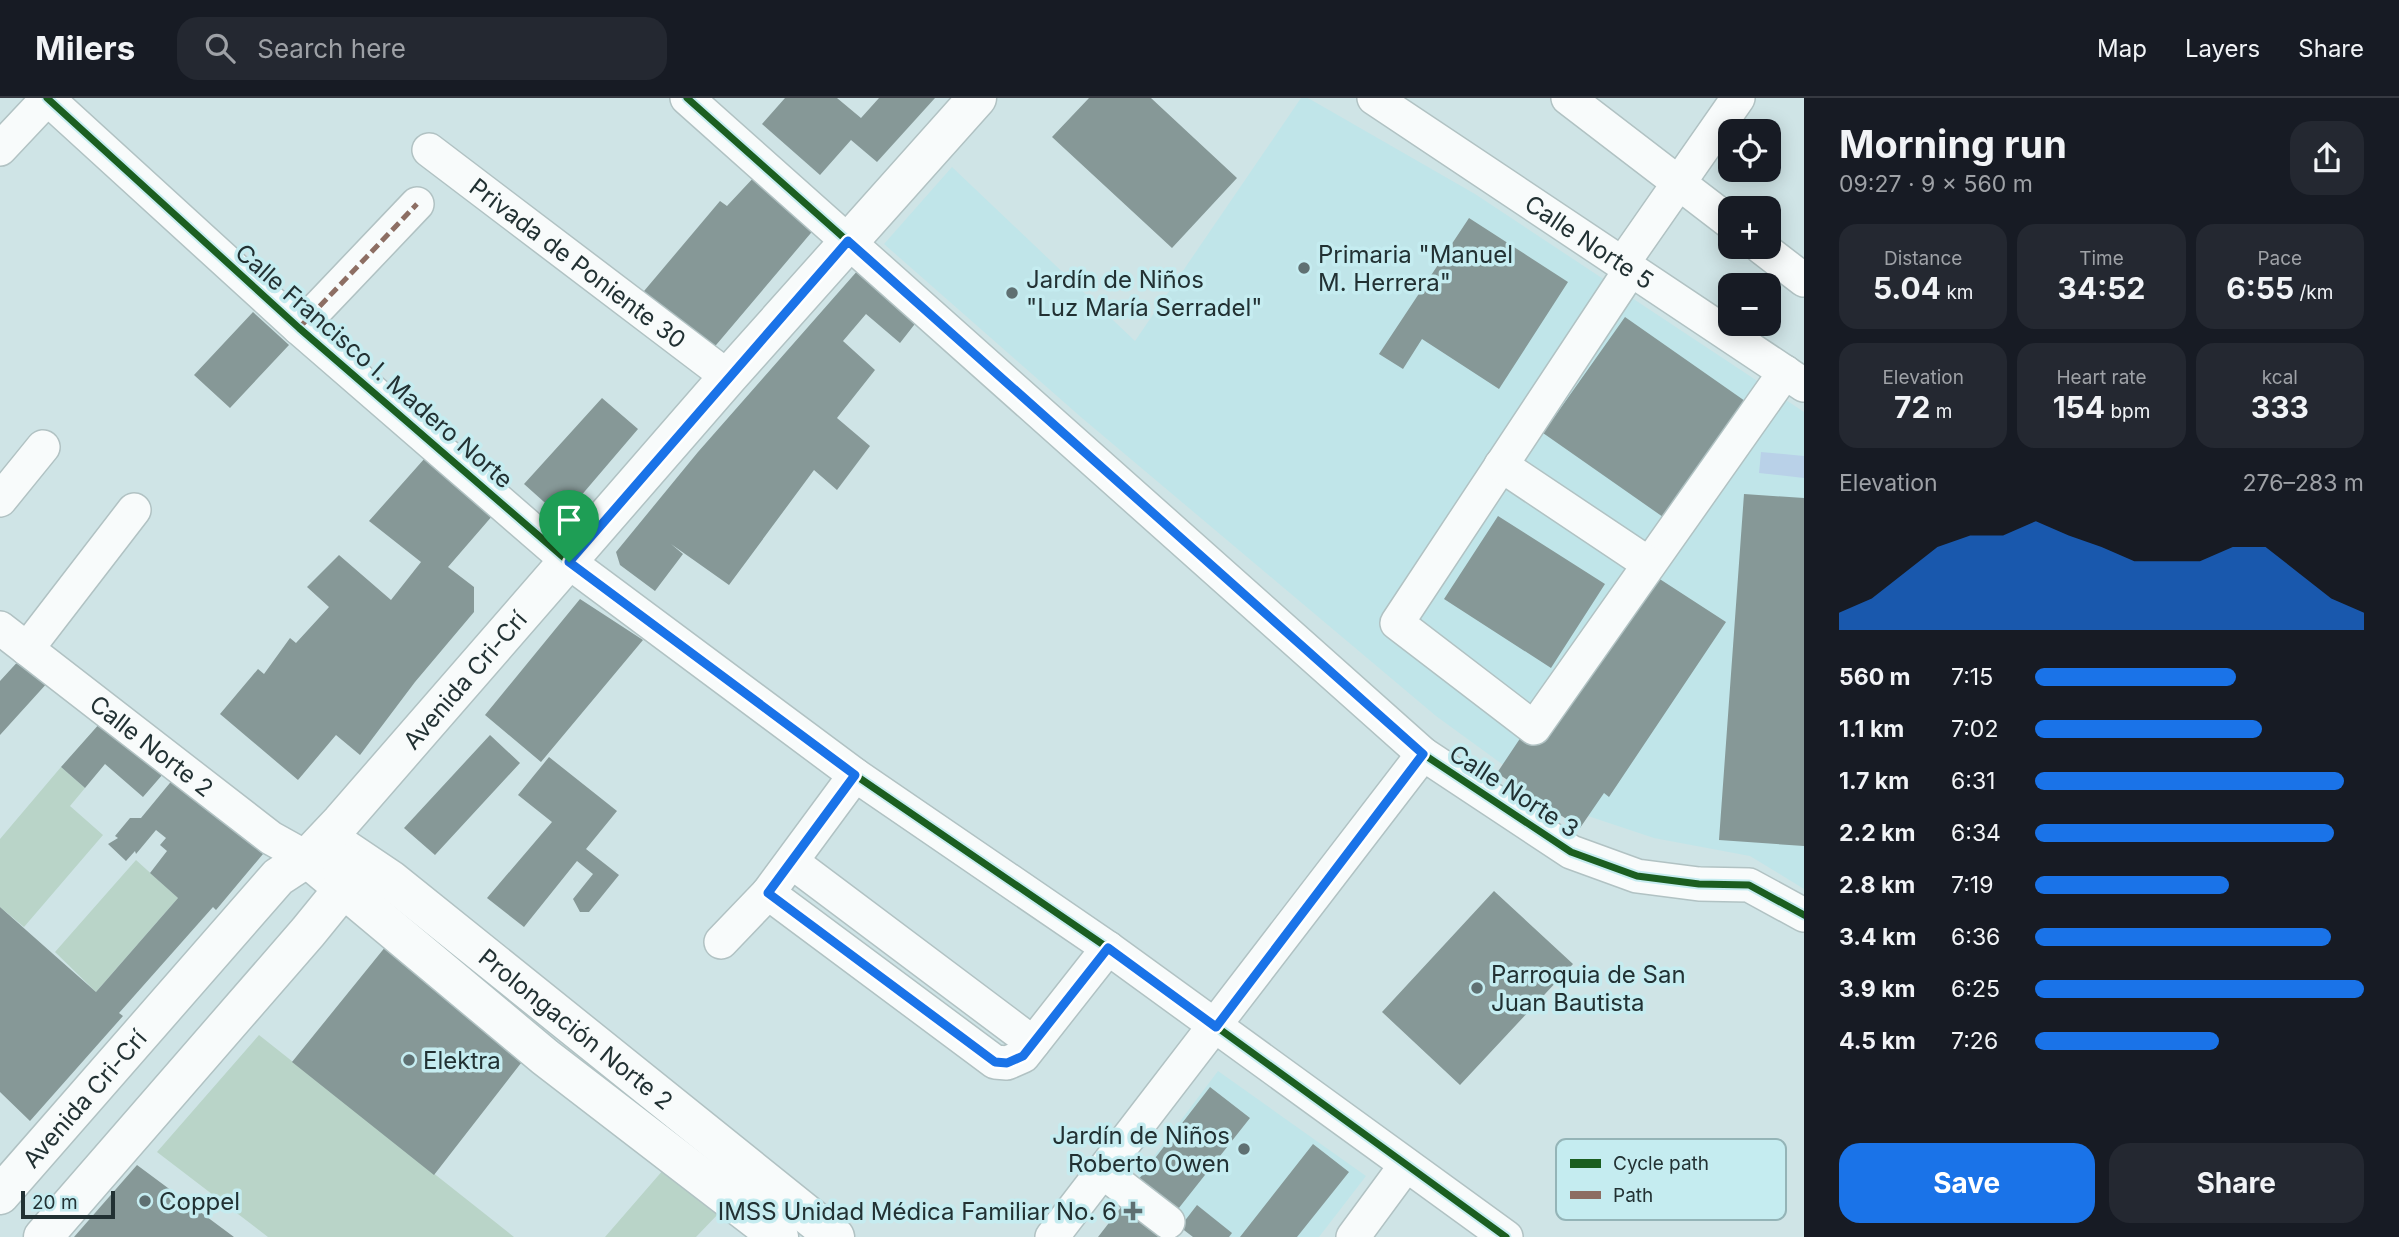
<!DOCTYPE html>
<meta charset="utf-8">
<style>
:root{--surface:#171b24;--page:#242831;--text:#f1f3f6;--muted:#9ea1a6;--line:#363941;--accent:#1a73e8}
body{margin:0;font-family:Inter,sans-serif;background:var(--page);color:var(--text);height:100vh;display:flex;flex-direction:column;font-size:26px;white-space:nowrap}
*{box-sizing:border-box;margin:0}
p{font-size:23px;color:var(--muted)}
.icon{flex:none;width:38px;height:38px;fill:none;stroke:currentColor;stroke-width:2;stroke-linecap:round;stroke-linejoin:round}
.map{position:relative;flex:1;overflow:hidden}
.details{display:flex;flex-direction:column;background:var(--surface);width:595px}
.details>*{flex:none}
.fabs{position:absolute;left:1718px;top:21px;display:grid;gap:14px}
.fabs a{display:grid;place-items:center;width:63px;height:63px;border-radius:14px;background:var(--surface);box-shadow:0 4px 18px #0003;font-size:35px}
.scale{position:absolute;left:21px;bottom:18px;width:94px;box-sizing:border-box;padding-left:7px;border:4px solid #223133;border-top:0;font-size:19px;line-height:24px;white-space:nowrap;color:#223133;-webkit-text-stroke:5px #c5ecf0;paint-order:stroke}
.pin{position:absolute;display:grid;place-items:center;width:60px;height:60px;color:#fff;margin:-72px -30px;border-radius:50% 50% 50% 0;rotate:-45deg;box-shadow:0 0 7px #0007}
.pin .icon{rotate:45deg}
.round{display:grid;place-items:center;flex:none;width:74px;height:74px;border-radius:21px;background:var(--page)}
.overview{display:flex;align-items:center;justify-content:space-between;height:119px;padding:0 35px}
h1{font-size:38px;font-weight:700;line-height:52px}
.metrics{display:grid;grid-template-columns:repeat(3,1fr);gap:10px;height:119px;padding:7px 35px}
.metrics div{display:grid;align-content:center;border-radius:18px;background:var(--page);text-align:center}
.metrics b{font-size:30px;font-weight:700}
.metrics small{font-size:19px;font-weight:400}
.metrics p{font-size:19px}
.chart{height:196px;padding:14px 35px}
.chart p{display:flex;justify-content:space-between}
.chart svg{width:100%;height:126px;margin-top:7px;fill:var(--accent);opacity:.7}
.action{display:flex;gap:14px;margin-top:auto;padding:14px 35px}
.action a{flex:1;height:80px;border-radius:21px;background:var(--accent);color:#fff;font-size:28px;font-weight:700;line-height:80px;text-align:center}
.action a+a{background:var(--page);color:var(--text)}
ul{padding:0 35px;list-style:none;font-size:23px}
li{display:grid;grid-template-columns:112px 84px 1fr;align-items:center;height:52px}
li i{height:18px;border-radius:9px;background:var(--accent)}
header{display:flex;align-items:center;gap:42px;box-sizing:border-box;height:98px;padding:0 35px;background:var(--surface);border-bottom:2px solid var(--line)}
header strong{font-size:33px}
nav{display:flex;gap:38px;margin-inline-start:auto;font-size:24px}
.search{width:490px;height:63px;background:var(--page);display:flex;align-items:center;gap:18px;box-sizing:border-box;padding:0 24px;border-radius:21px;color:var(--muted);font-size:26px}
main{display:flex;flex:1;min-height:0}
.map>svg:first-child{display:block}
</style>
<header>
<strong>Milers</strong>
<div class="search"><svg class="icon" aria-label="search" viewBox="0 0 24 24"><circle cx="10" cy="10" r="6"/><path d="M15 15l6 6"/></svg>Search here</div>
<nav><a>Map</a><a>Layers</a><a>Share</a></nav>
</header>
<main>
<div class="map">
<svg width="1804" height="1139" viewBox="0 0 1804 1139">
<rect width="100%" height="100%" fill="#cfe4e6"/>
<path fill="#c0e5e9" d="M1301,0H1308L1475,96L1804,314V791L1750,758L1654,740L1561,709L1436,618L1082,320L884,146L952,69L1135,243Z
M1218,973L1366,1078L1319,1139H1193L1130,1090Z"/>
<path fill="#b9d4c8" d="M61,669L85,690L70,708L103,737L24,829L0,809V741Z
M136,762L178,800L96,894L55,854Z
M259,937L514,1139H268L157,1054Z
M664,1071L720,1114L696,1139H605Z"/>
<path fill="#b9d1e8" d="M1761,354L1804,358V380L1759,375Z"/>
<path fill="#869897" d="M785,0H837L861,20L879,0H935L877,64L851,42L820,77L762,26Z
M1089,0H1151L1237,80L1172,150L1052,39Z
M756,77L816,129L711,253L639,199L720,103L727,108Z
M1469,120L1568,184L1499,291L1422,241L1403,271L1379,256Z
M859,171L918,222L900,245L866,216L843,243L875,272L837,320L870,348L837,392L814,372L729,487L671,446L683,456L655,493L620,467L616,454L698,354Z
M253,214L289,247L230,310L194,277Z
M1625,219L1745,303L1663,419L1543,335Z
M602,300L638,331L562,420L524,386Z
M425,360L493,417L448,469L474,489V514L415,584L360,657L336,637L298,682L220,616L258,571L264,576L290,540L296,545L329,509L307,489L339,457L391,502L421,464L369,423Z
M1744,396L1804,400V748L1719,742Z
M1498,418L1605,486L1551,570L1444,501Z
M1652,476L1726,524L1609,699L1604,695L1580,730L1497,675L1525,633Z
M580,501L643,542L541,664L485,617Z
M22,559L49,583L0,637V583Z
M101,624L163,676L143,699L105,666L85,690L61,669Z
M490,637L520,665L435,757L404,730Z
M549,659L617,713L586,751L619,777L589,814H580L573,801L593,776L577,763L524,829L487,800L552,724L518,697Z
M174,680L263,756L216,812L213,809L119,915L123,918L30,1023L0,994V809L96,894L178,800L150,775L167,753L160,747L166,740L156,732L136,756L135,753L126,763L108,746L118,740L115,738L130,720H141Z
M1494,793L1573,866L1460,987L1382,914Z
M386,848L525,960L434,1077L292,964Z
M1210,989L1250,1020L1171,1120L1132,1090Z
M1313,1046L1349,1074L1297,1139H1240Z
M137,1067L234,1139H74Z
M1129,1099L1168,1139H1098Z
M1197,1107L1232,1135L1229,1139H1193L1180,1129Z"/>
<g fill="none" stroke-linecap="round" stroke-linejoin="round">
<defs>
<g id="minor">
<path d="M47,0L299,230L569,464L855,677L1108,850L1506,1139"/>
<path d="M687,0L1423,656L1571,754L1637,778L1699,786L1749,787L1804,817"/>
<path id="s1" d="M1374,0L1804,287"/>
<path d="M1568,0L1731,125"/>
<path d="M0,51L48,0"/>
<path id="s2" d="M429,52L728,279"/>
<path d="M1761,149L1804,182"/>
<path d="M1623,165L1738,0"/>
<path d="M1631,171L1397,525L1534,630L1785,274"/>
<path d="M299,230L417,106"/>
<path d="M1501,367L1649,466"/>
<path d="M0,402L43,349"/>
<path id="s3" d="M0,530L271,740L307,760"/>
<path d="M27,551L134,412"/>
<path d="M855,677L768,795L995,964L1007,965L1023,958L1108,850"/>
<path d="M792,764L1033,945"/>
<path d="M721,844L768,795"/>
<path d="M1103,1074L1168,1124"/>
<path d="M1052,1139L1423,656"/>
<path d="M1353,1139L1406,1067"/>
</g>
<g id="major">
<path id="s4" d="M307,760L345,751L391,782L835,1139"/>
<path d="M307,760L545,959L779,1139"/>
<path id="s5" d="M0,1097L278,779L307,760L341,724L728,279L977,0"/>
<path d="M43,1139L308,834L343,791L344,766"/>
</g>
</defs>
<use href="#minor" stroke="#b1c2c3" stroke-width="36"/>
<use href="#major" stroke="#b1c2c3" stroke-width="41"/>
<use href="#minor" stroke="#f8fbfb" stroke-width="33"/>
<use href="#major" stroke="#f8fbfb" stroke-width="38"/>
<path stroke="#8d6e63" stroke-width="5" stroke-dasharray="10 5" stroke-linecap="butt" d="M299,230L417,106"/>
<defs>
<path id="cycleway" d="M47,0L299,230L569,464L855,677L1108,850L1506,1139
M687,0L1423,656L1571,754L1637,778L1699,786L1749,787L1804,817"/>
</defs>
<use href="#cycleway" stroke="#c5ecf0" stroke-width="11"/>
<use href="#cycleway" stroke="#1b5e20" stroke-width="7"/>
</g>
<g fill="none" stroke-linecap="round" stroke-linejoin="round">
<defs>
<path id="route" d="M848,143L1423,656L1216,929L1108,850L1023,958L1007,965L995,964L768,795L855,677L569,464Z"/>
</defs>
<use href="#route" stroke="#fff" stroke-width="14"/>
<use href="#route" stroke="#1a73e8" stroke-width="9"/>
</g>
<g fill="#5f7072" stroke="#c5ecf0" stroke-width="2.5">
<circle cx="1304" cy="170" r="7"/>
<circle cx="1012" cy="195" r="7"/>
<circle cx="1477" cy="890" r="7"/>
<circle cx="409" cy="962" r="7"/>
<circle cx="1244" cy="1051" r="7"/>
<circle cx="145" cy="1103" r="7"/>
<path d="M1129.5 1102.5h7v7h7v7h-7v7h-7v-7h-7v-7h7z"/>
</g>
<g text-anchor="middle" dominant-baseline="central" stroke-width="7" stroke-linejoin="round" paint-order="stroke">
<g font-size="24" fill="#223133" stroke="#c5ecf0">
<text stroke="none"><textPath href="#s1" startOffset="259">Calle Norte 5</textPath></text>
<text stroke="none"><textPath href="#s2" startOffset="187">Privada de Poniente 30</textPath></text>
<text transform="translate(374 268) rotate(41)">Calle Francisco I. Madero Norte</text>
<text stroke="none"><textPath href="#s5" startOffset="695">Avenida Cri-Crí</textPath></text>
<text stroke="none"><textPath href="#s3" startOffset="192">Calle Norte 2</textPath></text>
<text transform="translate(1514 693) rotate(33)">Calle Norte 3</text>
<text stroke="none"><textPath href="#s4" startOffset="332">Prolongación Norte 2</textPath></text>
<text stroke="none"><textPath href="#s5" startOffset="128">Avenida Cri-Crí</textPath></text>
</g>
<g font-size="24" fill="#223133" stroke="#c5ecf0" text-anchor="start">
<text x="1318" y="156">Primaria "Manuel<tspan x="1318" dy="28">M. Herrera"</tspan></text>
<text x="1026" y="181">Jardín de Niños<tspan x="1026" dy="28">"Luz María Serradel"</tspan></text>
<text x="1491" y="876">Parroquia de San<tspan x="1491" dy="28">Juan Bautista</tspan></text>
<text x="423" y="962">Elektra</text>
<text x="1230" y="1037" text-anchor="end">Jardín de Niños<tspan x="1230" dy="28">Roberto Owen</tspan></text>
<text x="159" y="1103">Coppel</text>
<text x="1117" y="1113" text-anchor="end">IMSS Unidad Médica Familiar No. 6</text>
</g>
</g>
<rect x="1556" y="1041" width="230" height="81" rx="10" fill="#c5ecf0" stroke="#94b4b7" stroke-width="2"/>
<rect x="1570" y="1061" width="31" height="9" fill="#1b5e20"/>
<rect x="1570" y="1093" width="31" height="8" fill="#8d6e63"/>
<g font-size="19" fill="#223133">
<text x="1613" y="1072">Cycle path</text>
<text x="1613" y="1104">Path</text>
</g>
</svg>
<div class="fabs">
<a><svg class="icon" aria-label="locate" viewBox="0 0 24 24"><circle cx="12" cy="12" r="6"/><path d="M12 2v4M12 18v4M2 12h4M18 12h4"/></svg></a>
<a>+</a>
<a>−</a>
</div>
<div class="scale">20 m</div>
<div class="pin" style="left:569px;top:464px;background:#1e9e55"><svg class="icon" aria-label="arrive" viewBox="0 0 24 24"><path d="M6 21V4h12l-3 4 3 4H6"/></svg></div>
</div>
<section class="details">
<div class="overview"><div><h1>Morning run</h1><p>09:27 · 9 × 560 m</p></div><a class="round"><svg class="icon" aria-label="share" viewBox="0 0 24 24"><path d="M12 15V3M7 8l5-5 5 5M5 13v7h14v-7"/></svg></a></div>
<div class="metrics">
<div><p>Distance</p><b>5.04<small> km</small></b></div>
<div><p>Time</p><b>34:52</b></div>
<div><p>Pace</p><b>6:55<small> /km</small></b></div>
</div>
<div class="metrics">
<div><p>Elevation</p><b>72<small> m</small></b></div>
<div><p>Heart rate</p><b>154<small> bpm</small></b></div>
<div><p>kcal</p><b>333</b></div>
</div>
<div class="chart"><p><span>Elevation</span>276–283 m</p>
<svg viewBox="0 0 160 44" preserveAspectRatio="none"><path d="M0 44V38L10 33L20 24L30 15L40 11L50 11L60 6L70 11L80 15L90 20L100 20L110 20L120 15L130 15L140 24L150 33L160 38V44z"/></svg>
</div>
<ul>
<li><b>560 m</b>7:15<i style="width:61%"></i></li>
<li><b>1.1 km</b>7:02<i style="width:69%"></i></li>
<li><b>1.7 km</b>6:31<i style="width:94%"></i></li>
<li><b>2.2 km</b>6:34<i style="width:91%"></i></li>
<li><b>2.8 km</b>7:19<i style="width:59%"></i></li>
<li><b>3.4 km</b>6:36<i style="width:90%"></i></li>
<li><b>3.9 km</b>6:25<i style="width:100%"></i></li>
<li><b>4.5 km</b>7:26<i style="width:56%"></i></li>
</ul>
<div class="action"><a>Save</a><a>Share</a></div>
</section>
</main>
